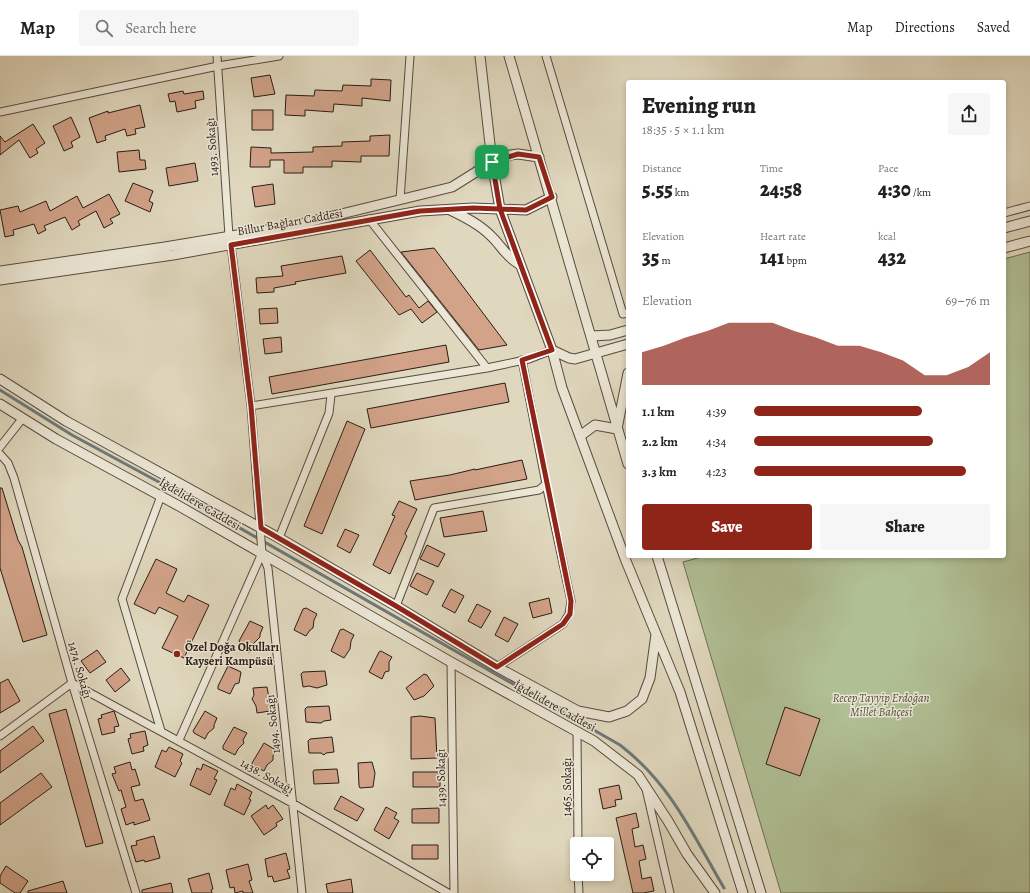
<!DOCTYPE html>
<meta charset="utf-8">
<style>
:root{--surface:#fff;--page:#f6f6f6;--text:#222;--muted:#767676;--line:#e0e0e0;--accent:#8f2418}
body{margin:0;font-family:Alegreya,serif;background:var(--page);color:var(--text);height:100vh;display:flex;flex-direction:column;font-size:15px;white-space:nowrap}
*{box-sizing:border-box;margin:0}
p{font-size:13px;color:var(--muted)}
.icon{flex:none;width:22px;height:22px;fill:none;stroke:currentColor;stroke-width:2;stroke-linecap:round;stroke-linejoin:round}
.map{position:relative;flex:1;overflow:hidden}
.panel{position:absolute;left:626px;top:24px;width:380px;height:478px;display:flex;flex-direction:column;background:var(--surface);border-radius:4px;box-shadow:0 2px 6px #0003}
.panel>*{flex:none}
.buttons{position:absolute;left:570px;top:781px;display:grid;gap:8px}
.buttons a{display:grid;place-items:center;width:44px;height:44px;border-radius:4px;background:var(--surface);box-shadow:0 2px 6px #0003;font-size:20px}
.pin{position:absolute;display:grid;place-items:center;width:34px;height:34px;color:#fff;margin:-17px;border-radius:8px;box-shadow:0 2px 6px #0006}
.round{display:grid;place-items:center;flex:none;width:42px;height:42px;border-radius:4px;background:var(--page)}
.overview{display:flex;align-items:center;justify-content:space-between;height:68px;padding:0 16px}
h1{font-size:22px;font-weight:800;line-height:30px}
.stats{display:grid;grid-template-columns:repeat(3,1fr);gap:6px;height:68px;padding:4px 16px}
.stats div{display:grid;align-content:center}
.stats b{font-size:20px;font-weight:800}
.stats small{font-size:11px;font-weight:400}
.stats p{font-size:11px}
.chart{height:112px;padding:8px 16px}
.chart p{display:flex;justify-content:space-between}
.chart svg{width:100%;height:72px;margin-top:4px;fill:var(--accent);opacity:.7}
.button{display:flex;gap:8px;margin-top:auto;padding:8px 16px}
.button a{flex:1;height:46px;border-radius:4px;background:var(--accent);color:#fff;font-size:16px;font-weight:800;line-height:46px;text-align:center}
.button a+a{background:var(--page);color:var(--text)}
ul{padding:0 16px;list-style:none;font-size:13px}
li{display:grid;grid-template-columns:64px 48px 1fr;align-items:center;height:30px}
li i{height:10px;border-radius:5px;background:var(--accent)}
header{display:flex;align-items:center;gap:24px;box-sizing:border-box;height:56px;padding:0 20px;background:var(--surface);border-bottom:1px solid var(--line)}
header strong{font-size:19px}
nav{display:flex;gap:22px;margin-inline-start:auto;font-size:14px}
.search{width:280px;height:36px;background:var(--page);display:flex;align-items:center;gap:10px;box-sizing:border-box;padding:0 14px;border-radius:4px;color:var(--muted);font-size:15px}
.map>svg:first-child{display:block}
</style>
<header>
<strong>Map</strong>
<div class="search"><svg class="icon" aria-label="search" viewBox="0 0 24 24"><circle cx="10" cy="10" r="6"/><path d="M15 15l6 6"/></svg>Search here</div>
<nav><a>Map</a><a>Directions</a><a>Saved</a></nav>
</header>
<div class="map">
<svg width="1030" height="837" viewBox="0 0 1030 837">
<rect width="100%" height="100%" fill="#e0d8be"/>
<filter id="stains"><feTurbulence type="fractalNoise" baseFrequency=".005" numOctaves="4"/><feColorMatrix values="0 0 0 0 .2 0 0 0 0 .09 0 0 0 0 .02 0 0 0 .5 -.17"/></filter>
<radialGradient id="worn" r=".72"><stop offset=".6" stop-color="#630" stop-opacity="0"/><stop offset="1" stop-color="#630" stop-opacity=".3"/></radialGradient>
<path fill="#b0bf94" stroke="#6c6e55" d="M1030,196V837H781L683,506L705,500H1004V203Z"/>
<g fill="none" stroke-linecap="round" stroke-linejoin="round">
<path stroke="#6d787a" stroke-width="3" d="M0,334L72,379L168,431L620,689C671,728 693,779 724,832"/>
</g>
<path fill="#d2a389" stroke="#291c16" d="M270,19L275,38L254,41L251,22Z
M371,23L391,24L390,45L362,42V50L334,48L333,56L305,54V60L285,59L286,39L314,40L315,34L342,35L343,29L371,30Z
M183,35L184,38L203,35L204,43L195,45L196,52L177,56L175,45L170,46L168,38Z
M140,49L145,71L135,73L136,78L127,80L125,73L105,80L106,84L97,87L89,62L108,55V57Z
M252,54H273V74H252Z
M71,61L80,81L71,86L73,91L64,95L53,70Z
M33,68L45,87L36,93L38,97L30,102L19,84L0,99V80L5,86Z
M390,79L389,100H361V106L332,105V111H303V117H284V104H270V111H250L251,91L271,92V97L313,96V91L342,90V86L370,85V80Z
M139,94L140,104H145L146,113L119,116L117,96Z
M195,107L198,125L169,130L166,112Z
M133,127L153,135L149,145L153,147L150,156L125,145Z
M273,128L275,148L255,151L252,131Z
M109,138L120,158L110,163L113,167L104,172L96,155L78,165L80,169L72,174L65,161L44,170L46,174L38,178L34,168L13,174L14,179L5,181L0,154L18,150L20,156L46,145L50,155L77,140L83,152Z
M434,192L507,289L479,294L401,196Z
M370,194L406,241L409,239L419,252L428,245L437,256L422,267L411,253L399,259L356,205Z
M342,200L346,217L295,226L296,228L274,232V236L257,237L256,222L283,220L281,210Z
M277,252L278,267L260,268L259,253Z
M281,281L282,296L265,298L263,283Z
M446,289L449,306L272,338L269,321Z
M505,327L509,346L371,372L367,353Z
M347,365L365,373L322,478L304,470Z
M522,404L527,423L415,444L410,425L450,419L475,413V414Z
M0,432H2L18,484L22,491L47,579L23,586L0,512Z
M399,445L417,453L405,478L407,480L390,518L373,509L395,460L392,459Z
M483,455L487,475L444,481L440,462Z
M345,473L359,479L350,497L337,490Z
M427,489L445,498L438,511L420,503Z
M156,503L177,513L166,537L184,546L188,539L209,549L184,602L162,592L178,560L159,551L155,558L134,548Z
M417,517L434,525L427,539L410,530Z
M451,533L464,540L455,557L442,550Z
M549,542L552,557L533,562L529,547Z
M477,548L491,555L481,572L468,565Z
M306,552L317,558L314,564L313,572L310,574L306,580L294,574L303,553Z
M504,561L518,568L508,586L495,579Z
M250,565L263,571L260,578V581L254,587L249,597V592L240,587L239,585Z
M343,573L354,579L351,585L350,593L344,602L331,595L340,574Z
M97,594L106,606L90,617L81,605Z
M381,595L392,601L389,606V615L385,616L382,623L369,616L379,596Z
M228,610L241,616L239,627L235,628L230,638L218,633V630Z
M121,612L130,624L115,636L106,624Z
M325,615L327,629L317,632L309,630L303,631L301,618L303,616Z
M424,618L427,619L434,630L424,640L414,644L406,632Z
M8,623L20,645L0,657V627Z
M267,631L271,653L270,655L257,657L256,650L252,643L254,639L253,632Z
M329,650L331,664L324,665L321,667L306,666L305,653L307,651Z
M785,651L820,663L800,720L766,708Z
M66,653L103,787L86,791L49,658Z
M114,655L119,670L114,671L115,676L102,679L98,663L102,662L101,659Z
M205,655L217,662L214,669V672L208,677L205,683L194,677L193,675Z
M420,660L435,662L437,702L411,703V661Z
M33,670L44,685L0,717V695Z
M234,671L247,677L243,684L244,687L238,693L235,699L223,693V690Z
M145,675L148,689L143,691L144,695L132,698L128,683L131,682L130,678Z
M332,681L334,696L326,697L324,699L321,697H309L308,685L310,683Z
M264,687L276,694L273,700V704L267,709L264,715L252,709V707Z
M169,691L183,698L180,705L182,707L175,721L155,711L162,694L166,696Z
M130,706L132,714L135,713L140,729L131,731L135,745L143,743L150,764L134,769V766L126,769L121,753L126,751L121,734L119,735L112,718L116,717L114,711Z
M372,706L375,717L373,731L360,732L359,730L358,707Z
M203,708L218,715L214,723L217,724L210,739L190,729L197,712L201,714Z
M337,713L339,727L314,728L313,716L314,714Z
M413,716H440V731H413Z
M41,717L52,731L0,769V747Z
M237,728L252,736L249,743L251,744L244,759L224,749L231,732L235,734Z
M619,729L622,743L615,744L616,750L603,753L599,733Z
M341,740L364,753L357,765L334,753Z
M266,749L268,753L273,749L283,763L276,767L277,770L264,779L251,760Z
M386,751L397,757L394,762L399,765L389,783L374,774Z
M439,752V767H412V753Z
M636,757L639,771L632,773L635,791L643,789L646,803L639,805L642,823L651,821L654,835L643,837H633L616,762Z
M154,780L160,802L145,806L144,804L136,806L131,790L137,789L136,785Z
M412,789H438V803H412Z
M286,797L290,813L287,814L290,822L274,826L272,820L268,821L265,803Z
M248,808L252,824L249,825L253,837H243V835L235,837L234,831L230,832L226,814Z
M6,810L28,825L20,837H15L0,827V820Z
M209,817L213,833L211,834L212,837H192L188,823Z
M351,823L353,837H328L326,828Z
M63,825L67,837H28V835Z
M171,827L173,837H142V834Z"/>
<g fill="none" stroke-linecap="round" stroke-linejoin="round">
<defs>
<path id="minor" d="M217,0L229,180
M546,0L623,258L628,257
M0,56L218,10L279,0
M400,144L410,0
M1004,157L1030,150
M369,163L487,312
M251,350L487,312L529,303L552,294
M0,391L22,363
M0,398L8,407L14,422L72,627L136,837
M279,482L329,357L331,339
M262,497L268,512L302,837
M396,550L434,452L539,434L546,428L522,304
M451,606L454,837
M497,611L563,568L569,558L571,545L546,428
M72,627L292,747L448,837
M161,675L122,543L161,440
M577,675L578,788
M0,680L72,627
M179,684L262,497L251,350L231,189
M646,733L670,837
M578,818L579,837"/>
<path id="tertiary" d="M480,0L492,106L500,153L552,294L562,332L626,505L680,636L743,837
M509,0L628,408
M450,154C465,161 479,168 490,179C502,190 505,200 519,208
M1004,172L1030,165
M1004,192L1030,185
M0,215L165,191L296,169L452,131L492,106L510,99L518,98L539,101
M0,224L173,199L420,155L473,152L526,154L552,141
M591,280L610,279L628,274
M552,294L569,302L575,303L628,288
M0,323L66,365L279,482L396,550L497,611L578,655L609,661L627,655L642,643L650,622L656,578
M0,348L56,383L179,450L451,606L594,685L638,719L668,765L687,798L715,837
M580,380L595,369L617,373L628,317
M657,500L761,837"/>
</defs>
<use href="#minor" stroke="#574b40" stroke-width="9"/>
<use href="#tertiary" stroke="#574b40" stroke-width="11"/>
<use href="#minor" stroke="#ebe6d5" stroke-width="7"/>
<use href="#tertiary" stroke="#ebe6d5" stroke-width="9"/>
</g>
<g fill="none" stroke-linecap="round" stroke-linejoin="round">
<defs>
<path id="route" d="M492,106L500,153L473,152L420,155L231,189L251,350L261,472L396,550L497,611L563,568L570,558L571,545L522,304L552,294L500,153L526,154L552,141L539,101L518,98L492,106"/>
</defs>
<use href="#route" stroke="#fff" stroke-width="8"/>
<use href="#route" stroke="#8f2418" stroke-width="5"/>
</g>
<circle fill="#8f2418" stroke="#ebe6d5" stroke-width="1.5" cx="177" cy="598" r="4"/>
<g text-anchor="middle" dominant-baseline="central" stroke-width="3" stroke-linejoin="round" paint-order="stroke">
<g font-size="12" fill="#291c16" stroke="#ebe6d5">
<text transform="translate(212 91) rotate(-94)">1493. Sokağı</text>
<text transform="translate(290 166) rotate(-10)">Billur Bağları Caddesi</text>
<text transform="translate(200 448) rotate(30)">İğdelidere Caddesi</text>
<text transform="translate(80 614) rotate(74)">1474. Sokağı</text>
<text transform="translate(555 650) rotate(29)">İğdelidere Caddesi</text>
<text transform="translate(273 668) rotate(-96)">1494. Sokağı</text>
<text transform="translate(267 720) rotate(29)">1438. Sokağı</text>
<text transform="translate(441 722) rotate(-91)">1439. Sokağı</text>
<text transform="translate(567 731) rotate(-90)">1465. Sokağı</text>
</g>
<g font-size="12" font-weight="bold" fill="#291c16" stroke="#ebe6d5" text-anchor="start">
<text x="185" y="591">Özel Doğa Okulları<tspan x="185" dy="14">Kayseri Kampüsü</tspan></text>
</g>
<g font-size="12" font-style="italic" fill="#524d3c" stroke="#ebe6d5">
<text x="881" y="642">Recep Tayyip Erdoğan<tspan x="881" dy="14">Millet Bahçesi</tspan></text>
</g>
</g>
<rect width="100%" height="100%" filter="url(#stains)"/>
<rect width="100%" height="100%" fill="url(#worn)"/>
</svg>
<div class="buttons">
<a><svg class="icon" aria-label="locate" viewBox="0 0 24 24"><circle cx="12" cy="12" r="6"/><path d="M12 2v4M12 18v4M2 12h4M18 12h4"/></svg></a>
</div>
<div class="pin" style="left:492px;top:106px;background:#1e9e55"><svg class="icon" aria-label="arrive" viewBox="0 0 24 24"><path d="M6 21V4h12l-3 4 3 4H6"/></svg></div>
<section class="panel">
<div class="overview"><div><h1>Evening run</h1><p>18:35 · 5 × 1.1 km</p></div><a class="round"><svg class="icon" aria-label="share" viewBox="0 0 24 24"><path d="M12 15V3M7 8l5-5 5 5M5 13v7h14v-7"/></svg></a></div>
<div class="stats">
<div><p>Distance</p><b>5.55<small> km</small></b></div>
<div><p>Time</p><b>24:58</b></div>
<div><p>Pace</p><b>4:30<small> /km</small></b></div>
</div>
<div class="stats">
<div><p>Elevation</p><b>35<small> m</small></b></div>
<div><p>Heart rate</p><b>141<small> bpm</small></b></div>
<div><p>kcal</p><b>432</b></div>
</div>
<div class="chart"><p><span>Elevation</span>69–76 m</p>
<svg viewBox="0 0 160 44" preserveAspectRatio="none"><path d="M0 44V24L10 20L20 15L30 11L40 6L50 6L60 6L70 11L80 15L90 20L100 20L110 24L120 29L130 38L140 38L150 33L160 24V44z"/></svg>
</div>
<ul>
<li><b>1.1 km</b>4:39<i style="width:71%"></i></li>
<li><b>2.2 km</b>4:34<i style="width:76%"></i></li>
<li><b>3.3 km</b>4:23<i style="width:90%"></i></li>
</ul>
<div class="button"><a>Save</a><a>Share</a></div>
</section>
</div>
